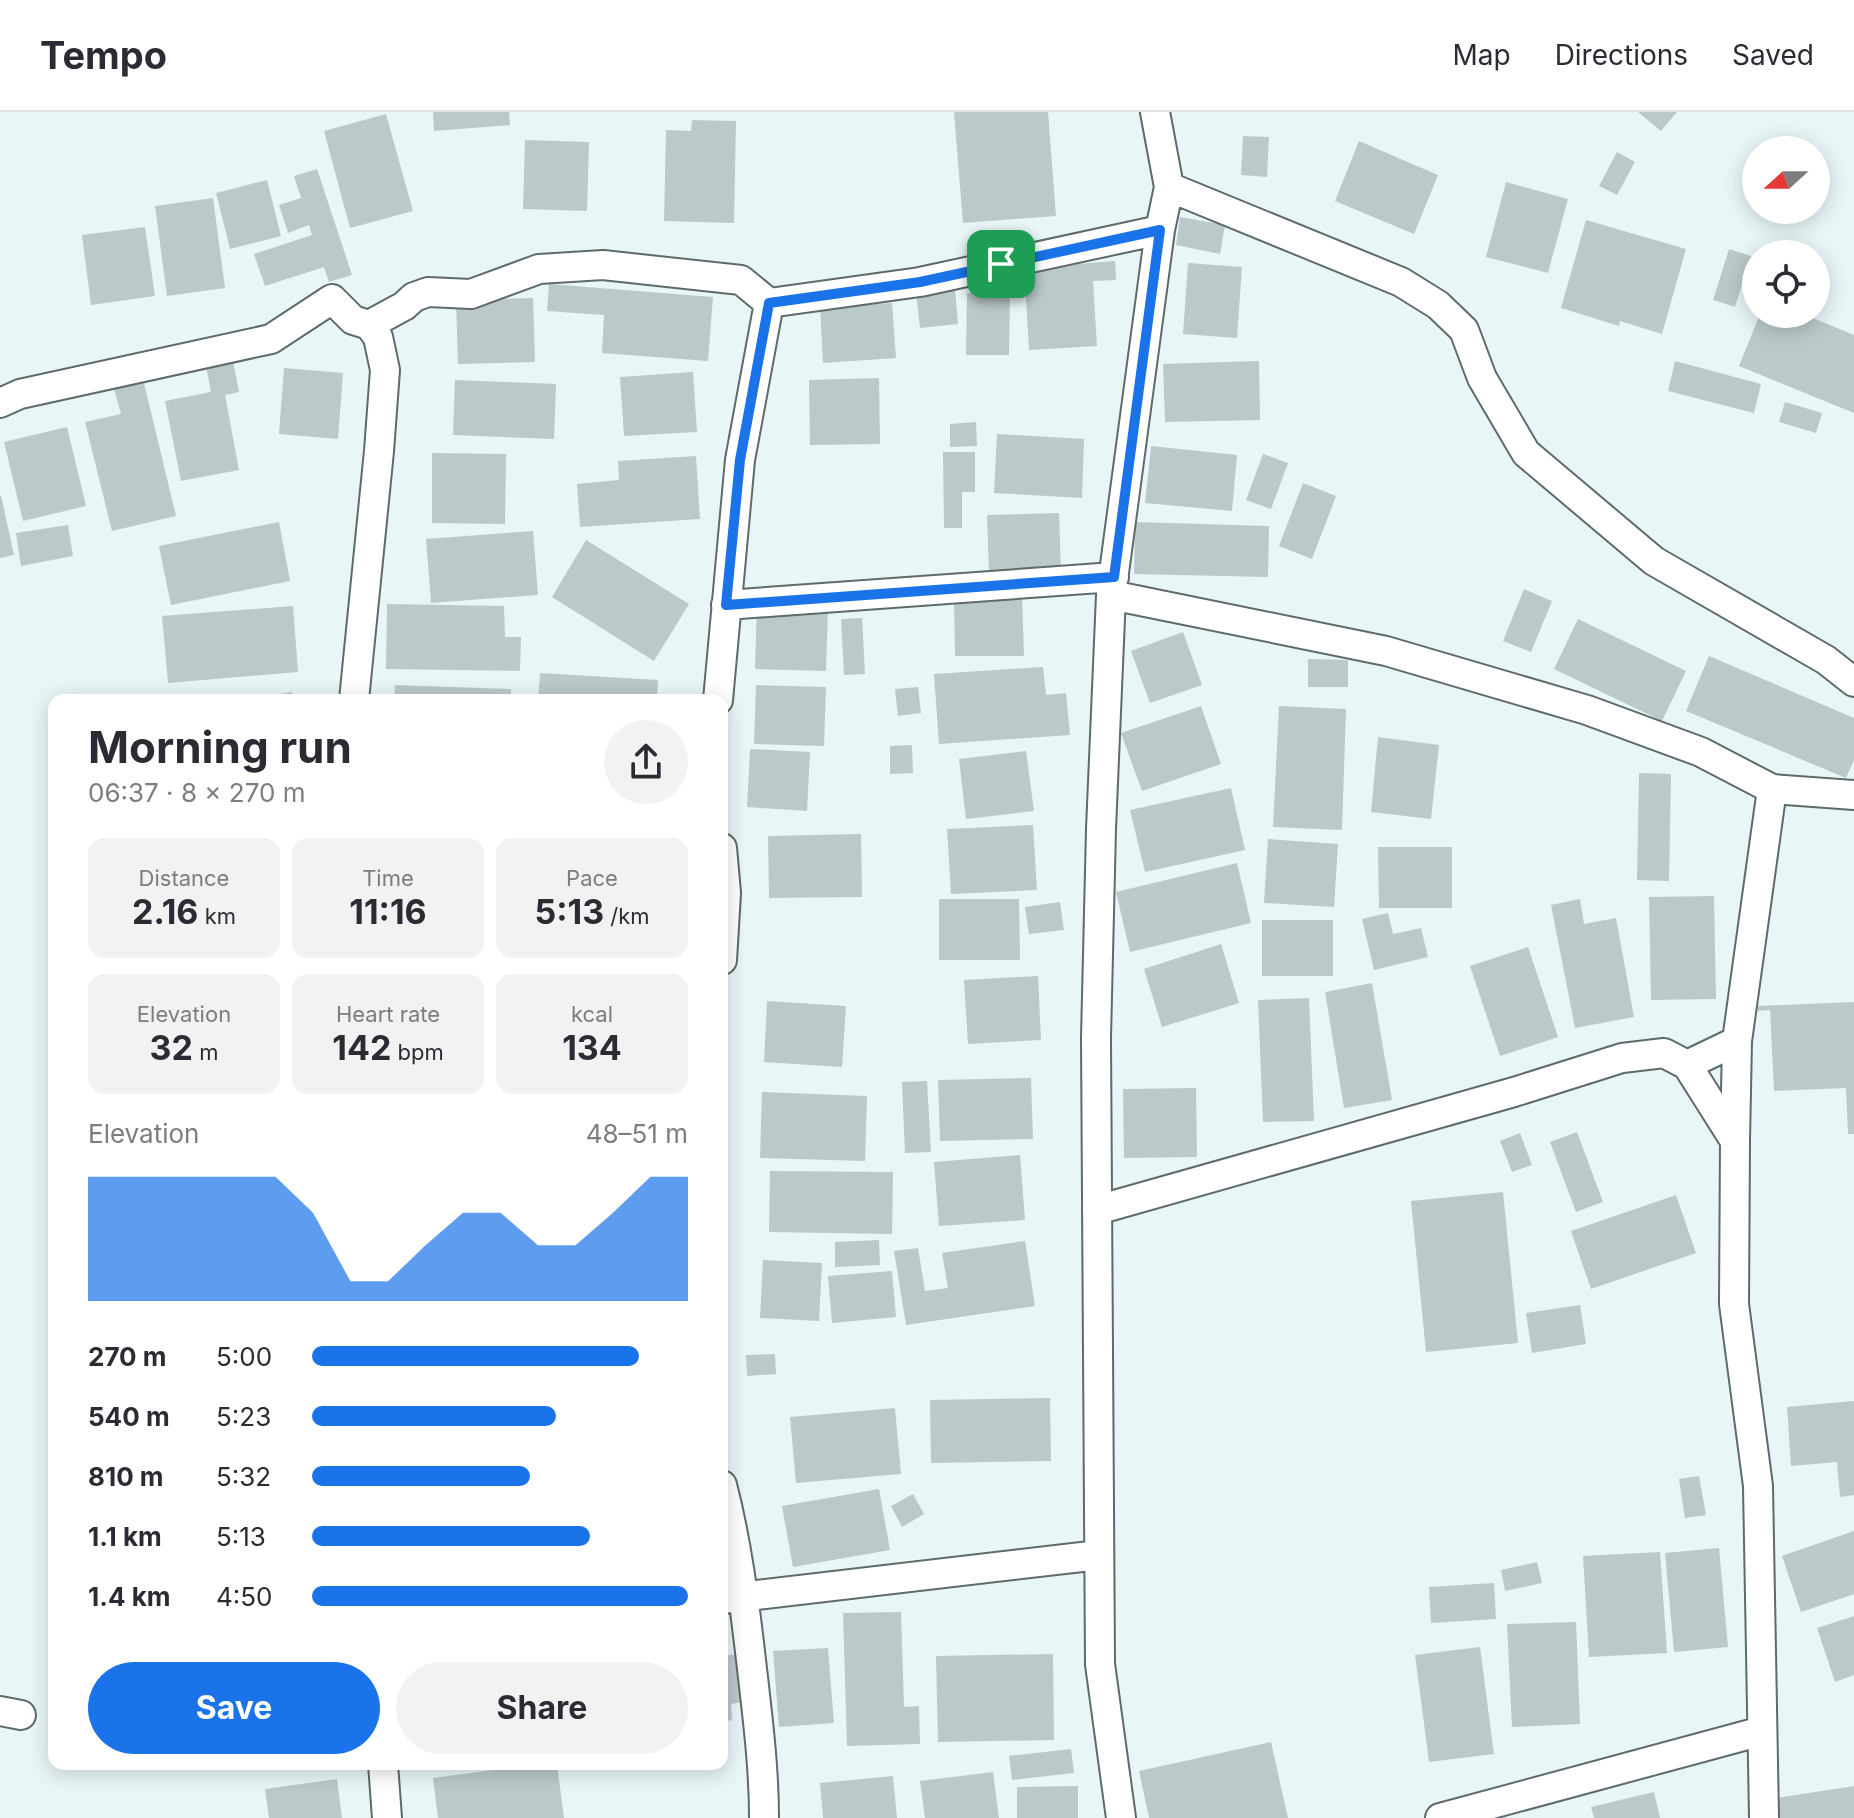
<!DOCTYPE html>
<meta charset="utf-8">
<style>
:root{--surface:#fff;--page:#f2f2f3;--text:#2b2b33;--muted:#7c7c81;--line:#e1e1e2;--accent:#1a73e8}
body{margin:0;font-family:Inter,sans-serif;background:var(--page);color:var(--text);height:100vh;display:flex;flex-direction:column;font-size:30px;white-space:nowrap}
*{box-sizing:border-box;margin:0}
p{font-size:26px;color:var(--muted)}
.icon{flex:none;width:44px;height:44px;fill:none;stroke:currentColor;stroke-width:2;stroke-linecap:round;stroke-linejoin:round}
.map{position:relative;flex:1;overflow:hidden}
.side{position:absolute;left:48px;top:582px;width:680px;height:1076px;display:flex;flex-direction:column;background:var(--surface);border-radius:16px;box-shadow:0 4px 20px #0003}
.side>*{flex:none}
.needle{width:52px;rotate:249deg}
.controls{position:absolute;left:1742px;top:24px;display:grid;gap:16px}
.controls a{display:grid;place-items:center;width:88px;height:88px;border-radius:50%;background:var(--surface);box-shadow:0 4px 20px #0003;font-size:40px}
.pin{position:absolute;display:grid;place-items:center;width:68px;height:68px;color:#fff;margin:-34px;border-radius:16px;box-shadow:0 4px 12px #0006}
.round{display:grid;place-items:center;flex:none;width:84px;height:84px;border-radius:42px;background:var(--page)}
.overview{display:flex;align-items:center;justify-content:space-between;height:136px;padding:0 40px}
h1{font-size:44px;font-weight:700;line-height:60px}
.stats{display:grid;grid-template-columns:repeat(3,1fr);gap:12px;height:136px;padding:8px 40px}
.stats div{display:grid;align-content:center;border-radius:16px;background:var(--page);text-align:center}
.stats b{font-size:34px;font-weight:700}
.stats small{font-size:22px;font-weight:400}
.stats p{font-size:22px}
.chart{height:224px;padding:16px 40px}
.chart p{display:flex;justify-content:space-between}
.chart svg{width:100%;height:144px;margin-top:8px;fill:var(--accent);opacity:.7}
.button{display:flex;gap:16px;margin-top:auto;padding:16px 40px}
.button a{flex:1;height:92px;border-radius:48px;background:var(--accent);color:#fff;font-size:32px;font-weight:700;line-height:92px;text-align:center}
.button a+a{background:var(--page);color:var(--text)}
ul{padding:0 40px;list-style:none;font-size:26px}
li{display:grid;grid-template-columns:128px 96px 1fr;align-items:center;height:60px}
li i{height:20px;border-radius:10px;background:var(--accent)}
header{display:flex;align-items:center;gap:48px;box-sizing:border-box;height:112px;padding:0 40px;background:var(--surface);border-bottom:2px solid var(--line)}
header strong{font-size:38px}
nav{display:flex;gap:44px;margin-inline-start:auto;font-size:28px}
.map>svg:first-child{display:block}
</style>
<header>
<strong>Tempo</strong>
<nav><a>Map</a><a>Directions</a><a>Saved</a></nav>
</header>
<div class="map">
<svg width="1854" height="1706" viewBox="0 0 1854 1706">
<rect width="100%" height="100%" fill="#e9f6f8"/>
<path fill="#bcc9cb" d="M433,0H509L510,13L434,19Z
M954,0H1048L1056,104L963,111Z
M1638,0H1677L1661,19Z
M386,2L413,99L350,116L324,19Z
M692,8L736,9L734,111L664,109L666,18L691,19Z
M1243,24L1269,25L1267,65L1241,63Z
M525,28L589,30L587,99L523,97Z
M1359,29L1438,63L1414,122L1335,89Z
M1617,40L1635,50L1617,83L1599,74Z
M317,57L352,163L329,170L324,155L265,174L254,142L312,123L309,113L288,121L279,93L301,86L294,64Z
M267,68L281,124L230,137L216,81Z
M1506,70L1568,87L1548,161L1486,145Z
M213,86L225,176L167,184L155,94Z
M1180,105L1225,113L1220,142L1176,133Z
M1586,108L1686,137L1662,222L1620,209L1619,214L1561,196Z
M145,115L155,184L91,193L82,123Z
M1729,137L1751,144L1735,195L1713,188Z
M1115,149L1116,168L1093,169L1097,234L1029,238L1025,172L1000,173L999,158Z
M1188,151L1242,155L1237,226L1183,222Z
M549,172L713,185L708,249L602,241L604,203L547,199Z
M955,177L958,212L920,216L916,181Z
M967,181L1010,182L1009,243H966Z
M533,186L535,250L458,252L456,188Z
M892,191L896,246L823,251L820,195Z
M1760,202H1803L1854,223V301L1739,254Z
M233,249L239,280L225,283L239,358L181,369L165,289L211,280L206,254Z
M1259,249L1260,308L1165,310L1163,252Z
M1675,249L1761,272L1754,301L1668,279Z
M284,256L343,261L338,327L279,322Z
M693,260L697,320L624,324L620,265Z
M879,266L880,332L810,333L809,268Z
M455,268L556,272L554,327L453,323Z
M144,271L176,404L112,419L85,310L121,302L114,277Z
M1785,290L1822,301L1816,321L1779,310Z
M976,310L977,334L950,335V312Z
M67,315L86,394L23,409L4,330Z
M997,322L1084,327L1082,386L994,381Z
M1151,334L1237,343L1232,399L1145,391Z
M943,340H975V380H962V416H944Z
M432,341L506,342L505,412L432,411Z
M1263,342L1288,351L1271,397L1246,388Z
M696,344L700,407L580,415L577,372L619,368L618,349Z
M1303,371L1336,384L1312,447L1279,434Z
M1,383L14,443L0,446V384Z
M1059,401L1061,460L989,462L987,403Z
M279,410L290,469L171,493L159,434Z
M1135,410L1269,414L1268,465L1134,462Z
M68,413L73,444L21,454L16,421Z
M533,419L538,483L431,491L426,427Z
M586,428L689,492L654,549L552,485Z
M1524,477L1552,489L1531,540L1503,529Z
M1022,481L1024,544H955L954,483Z
M387,492L504,494L505,525H521L520,559L386,557Z
M757,493L828,496L826,559L755,557Z
M293,494L298,560L168,571L162,504Z
M862,506L865,562L844,563L841,507Z
M1578,507L1686,559L1662,609L1554,557Z
M1183,520L1202,573L1150,591L1131,539Z
M1709,544L1854,606V648L1846,666L1686,599Z
M1308,547L1348,548V575H1308Z
M1043,555L1046,583L1066,581L1070,623L939,632L934,562Z
M540,561L658,568L657,588H538Z
M395,573L511,577V588H394Z
M756,573L826,575L824,634L754,632Z
M918,575L921,601L898,604L895,577Z
M292,580L294,588H258V586Z
M1201,594L1221,652L1142,679L1121,621Z
M1279,594L1346,597L1342,718L1273,715Z
M1378,625L1439,633L1431,707L1371,700Z
M912,633L913,661L890,662V634Z
M750,637L810,640L807,699L747,695Z
M1026,639L1034,699L966,707L959,647Z
M1639,661L1671,662L1669,769L1637,768Z
M1231,676L1245,738L1145,760L1130,698Z
M1033,713L1037,778L951,782L947,717Z
M861,722L862,785L769,786L768,724Z
M1268,727L1338,732L1334,795L1264,791Z
M1378,735H1452V796H1379Z
M1237,751L1251,811L1130,840L1116,780Z
M1714,784L1716,887L1651,888L1649,785Z
M939,787H1019L1020,848H939Z
M1580,787L1584,812L1616,806L1634,905L1575,916L1551,793Z
M1060,790L1064,818L1029,822L1025,795Z
M1388,801L1393,822L1421,816L1428,845L1374,858L1362,807Z
M1262,808H1333V864H1262Z
M1221,832L1239,891L1162,915L1144,857Z
M1528,835L1558,925L1500,944L1470,854Z
M1038,864L1041,928L968,932L964,868Z
M1372,871L1392,988L1344,996L1325,880Z
M1309,886L1314,1009L1263,1010L1258,888Z
M767,889L846,894L842,955L764,950Z
M1854,890V1022H1848L1846,976L1774,979L1770,898L1758,899V894Z
M1031,966L1033,1027L940,1029L938,968Z
M927,969L931,1040L905,1041L902,970Z
M1196,976L1197,1045L1124,1046L1123,977Z
M762,980L867,984L865,1049L760,1046Z
M1577,1020L1603,1090L1576,1100L1550,1030Z
M1520,1021L1532,1053L1512,1060L1500,1029Z
M1020,1043L1025,1108L939,1114L934,1050Z
M770,1059L893,1060L892,1122L769,1120Z
M1503,1080L1518,1231L1426,1240L1411,1089Z
M1676,1083L1696,1141L1591,1177L1571,1119Z
M879,1128L880,1153L835,1155V1130Z
M1025,1129L1035,1194L906,1213L894,1139L918,1136L925,1179L948,1176L942,1141Z
M763,1148L822,1151L819,1209L760,1206Z
M892,1159L896,1205L832,1211L828,1164Z
M1580,1193L1586,1232L1532,1241L1526,1201Z
M775,1242L776,1262L747,1264L746,1243Z
M1050,1286L1051,1349L931,1351L930,1288Z
M1854,1289V1383L1840,1385L1837,1350L1791,1354L1787,1295Z
M895,1296L901,1362L796,1371L790,1305Z
M1699,1364L1706,1403L1685,1406L1679,1367Z
M879,1377L890,1438L793,1455L782,1394Z
M913,1382L924,1402L902,1415L891,1394Z
M1854,1419V1482L1801,1500L1782,1444Z
M1719,1436L1728,1535L1674,1540L1665,1441Z
M1660,1440L1667,1541L1589,1545L1583,1444Z
M1537,1450L1542,1471L1505,1479L1501,1458Z
M1494,1471L1496,1507L1431,1511L1429,1475Z
M901,1500L904,1595L919,1594L920,1632L847,1634L843,1501Z
M1854,1504V1563L1835,1570L1817,1516Z
M1576,1510L1580,1612L1512,1615L1507,1512Z
M1480,1535L1494,1642L1429,1650L1415,1543Z
M828,1536L834,1611L779,1615L773,1539Z
M738,1542L744,1590L731,1592L732,1608L722,1610V1544Z
M1053,1542L1054,1628L938,1630L936,1544Z
M1271,1630L1288,1706H1149L1139,1659Z
M1071,1637L1074,1661L1012,1668L1009,1644Z
M537,1652H557L564,1706H438L433,1666Z
M993,1660L999,1706H925L920,1669Z
M893,1664L897,1706H823L820,1671Z
M337,1667L342,1706H269L265,1677Z
M1078,1674V1706H1017V1675Z
M1854,1674V1706H1780L1777,1686Z
M1654,1680L1660,1706H1594L1591,1695Z"/>
<g fill="none" stroke-linecap="round" stroke-linejoin="round">
<defs>
<path id="street" d="M1169,75L1401,170L1438,193L1464,218L1482,266L1526,341L1654,449L1826,548L1854,570
M369,213L404,194L414,185L428,180L471,182L539,157L603,153L741,168L769,191L920,170L1160,118
M0,291L20,282L271,227L332,187L353,208L369,213L378,225L385,258L379,339L354,588
M1111,483L1386,539L1587,598L1701,640L1772,677L1854,683
M726,493L1114,465
M718,588L740,348L769,191
M722,736L726,781L722,848
M1687,953L1737,929
M1097,1098L1514,980L1622,946L1664,941L1687,953L1735,1029
M722,1373C737,1431 744,1488 751,1548C757,1601 764,1653 764,1706
M722,1487L1099,1443
M0,1599L21,1603
M383,1652L387,1706
M1121,1706L1100,1552L1096,926L1101,717L1111,483L1160,118L1169,75L1155,0
M1440,1706L1762,1619
M1764,1706L1758,1374L1734,1192L1735,1029L1737,929L1772,677"/>
</defs>
<use href="#street" stroke="#5e6a6b" stroke-width="32"/>
<use href="#street" stroke="#fff" stroke-width="28"/>
</g>
<g fill="none" stroke-linecap="round" stroke-linejoin="round">
<defs>
<path id="route" d="M1160,118L1114,465L726,493L740,348L769,191L920,170Z"/>
</defs>
<use href="#route" stroke="#fff" stroke-width="16"/>
<use href="#route" stroke="#1a73e8" stroke-width="10"/>
</g>
</svg>
<div class="controls">
<a><svg class="needle" viewBox="-14 -14 28 28"><path d="M0-13l5 13h-10z" fill="#e53935"/><path d="M0 13l5-13h-10z" fill="#7c7c81"/></svg></a>
<a><svg class="icon" aria-label="locate" viewBox="0 0 24 24"><circle cx="12" cy="12" r="6"/><path d="M12 2v4M12 18v4M2 12h4M18 12h4"/></svg></a>
</div>
<div class="pin" style="left:1001px;top:152px;background:#1e9e55"><svg class="icon" aria-label="arrive" viewBox="0 0 24 24"><path d="M6 21V4h12l-3 4 3 4H6"/></svg></div>
<section class="side">
<div class="overview"><div><h1>Morning run</h1><p>06:37 · 8 × 270 m</p></div><a class="round"><svg class="icon" aria-label="share" viewBox="0 0 24 24"><path d="M12 15V3M7 8l5-5 5 5M5 13v7h14v-7"/></svg></a></div>
<div class="stats">
<div><p>Distance</p><b>2.16<small> km</small></b></div>
<div><p>Time</p><b>11:16</b></div>
<div><p>Pace</p><b>5:13<small> /km</small></b></div>
</div>
<div class="stats">
<div><p>Elevation</p><b>32<small> m</small></b></div>
<div><p>Heart rate</p><b>142<small> bpm</small></b></div>
<div><p>kcal</p><b>134</b></div>
</div>
<div class="chart"><p><span>Elevation</span>48–51 m</p>
<svg viewBox="0 0 160 44" preserveAspectRatio="none"><path d="M0 44V6L10 6L20 6L30 6L40 6L50 6L60 17L70 38L80 38L90 27L100 17L110 17L120 27L130 27L140 17L150 6L160 6V44z"/></svg>
</div>
<ul>
<li><b>270 m</b>5:00<i style="width:87%"></i></li>
<li><b>540 m</b>5:23<i style="width:65%"></i></li>
<li><b>810 m</b>5:32<i style="width:58%"></i></li>
<li><b>1.1 km</b>5:13<i style="width:74%"></i></li>
<li><b>1.4 km</b>4:50<i style="width:100%"></i></li>
</ul>
<div class="button"><a>Save</a><a>Share</a></div>
</section>
</div>
